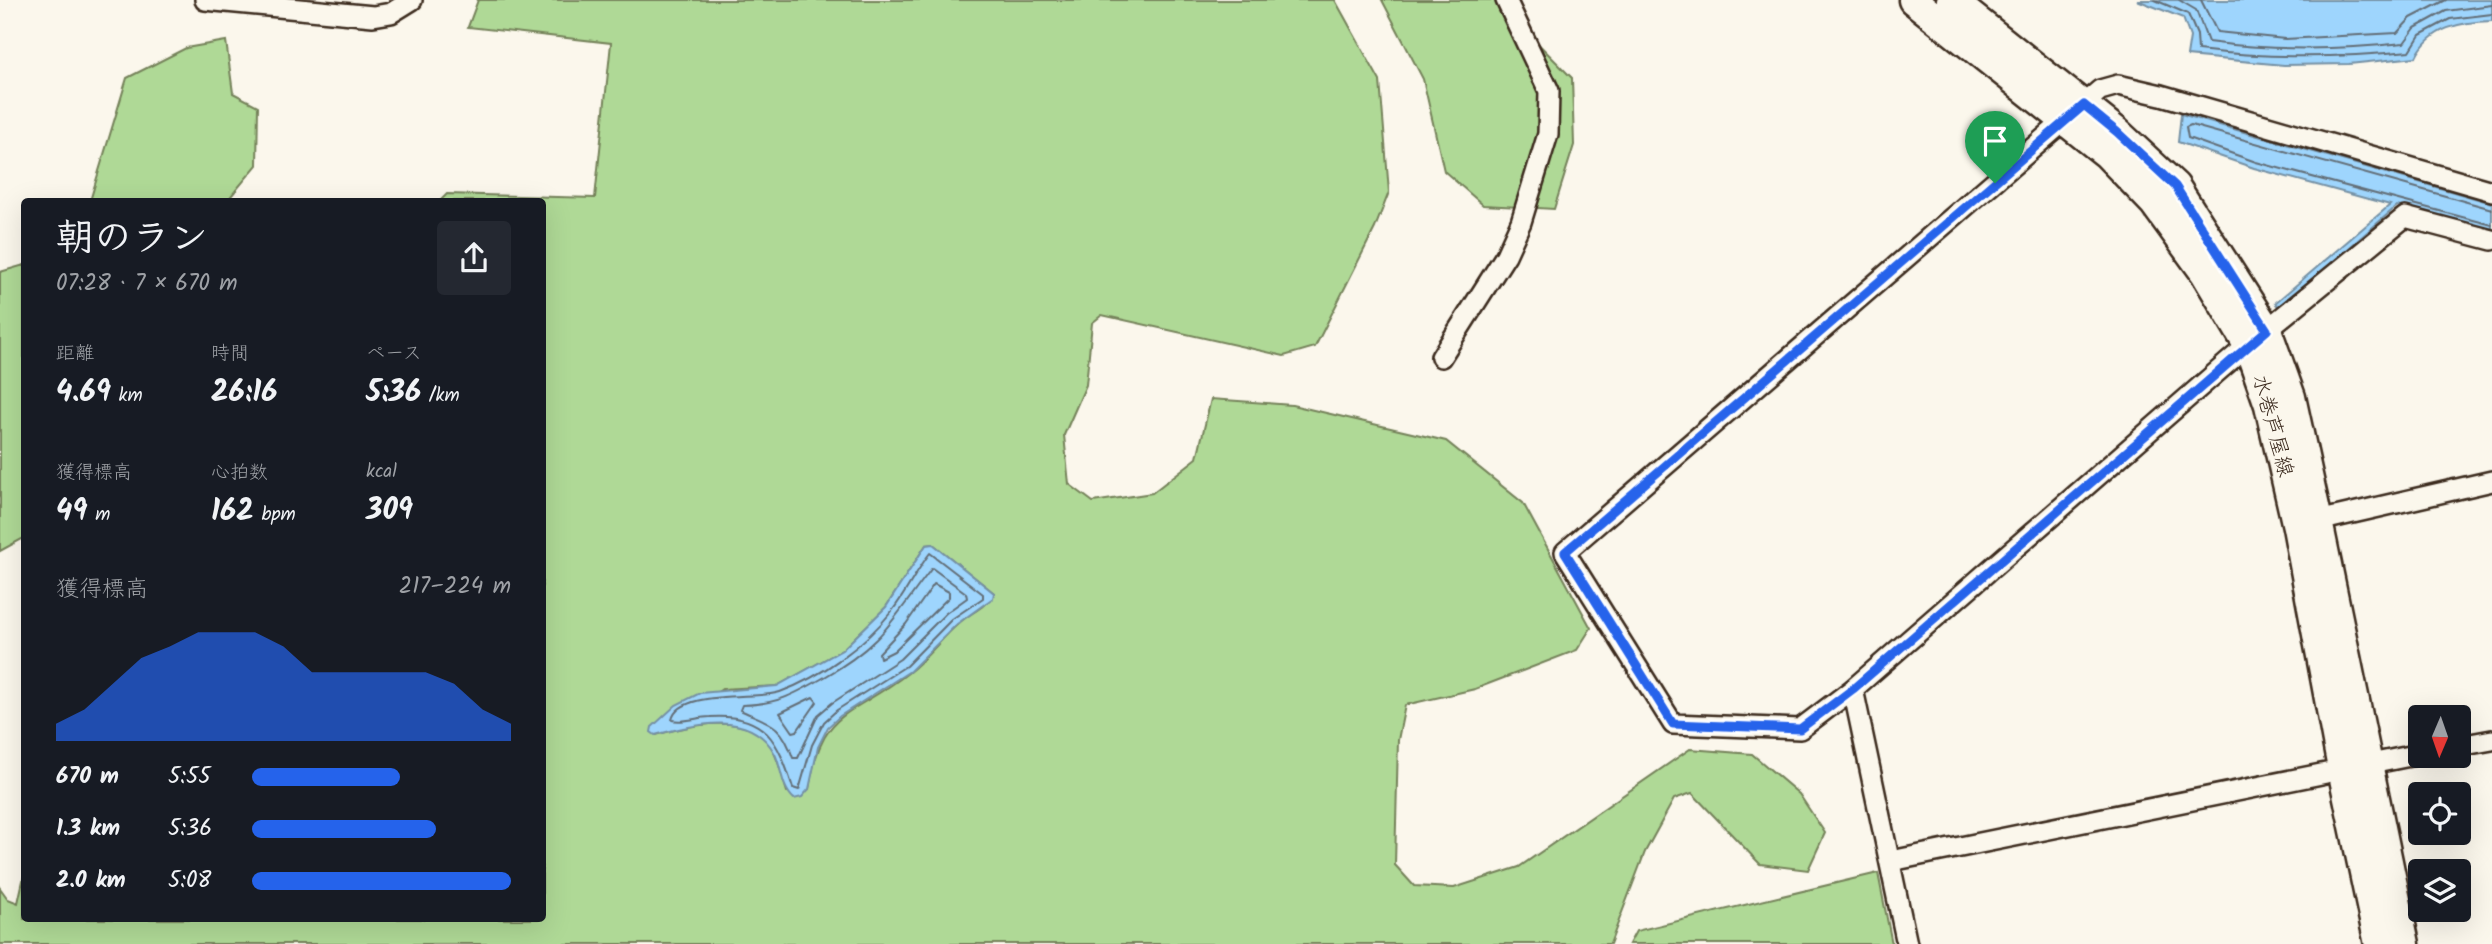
<!DOCTYPE html>
<html lang="ja">
<meta charset="utf-8">
<style>
:root{--surface:#171b24;--page:#242831;--text:#f1f3f6;--muted:#9ea1a6;--accent:#2563eb}
body{margin:0;font-family:Kalam,"Klee One",sans-serif;background:var(--page);color:var(--text);height:100vh;display:flex;flex-direction:column;font-size:26px;white-space:nowrap}
*{box-sizing:border-box;margin:0}
p{font-size:23px;color:var(--muted)}
.icon{flex:none;width:38px;height:38px;fill:none;stroke:currentColor;stroke-width:2;stroke-linecap:round;stroke-linejoin:round}
.map{position:relative;flex:1;overflow:hidden}
.side{position:absolute;left:21px;top:198px;width:525px;height:724px;display:flex;flex-direction:column;background:var(--surface);border-radius:7px;box-shadow:0 7px 28px #0002}
.side>*{flex:none}
.needle{width:46px;rotate:182deg}
.tools{position:absolute;left:2408px;top:705px;display:grid;gap:14px}
.tools a{display:grid;place-items:center;width:63px;height:63px;border-radius:7px;background:var(--surface);box-shadow:0 7px 28px #0002;font-size:35px}
.pin{position:absolute;display:grid;place-items:center;width:60px;height:60px;color:#fff;margin:-72px -30px;border-radius:50% 50% 50% 0;rotate:-45deg;box-shadow:0 0 7px #0007}
.pin .icon{rotate:45deg}
.round{display:grid;place-items:center;flex:none;width:74px;height:74px;border-radius:7px;background:var(--page)}
.summary{display:flex;align-items:center;justify-content:space-between;height:119px;padding:0 35px}
h1{font-size:38px;font-weight:700;line-height:52px}
.metrics{display:grid;grid-template-columns:repeat(3,1fr);gap:10px;height:119px;padding:7px 35px}
.metrics div{display:grid;align-content:center}
.metrics b{font-size:30px;font-weight:700}
.metrics small{font-size:19px;font-weight:400}
.metrics p{font-size:19px}
.chart{height:196px;padding:14px 35px}
.chart p{display:flex;justify-content:space-between}
.chart svg{width:100%;height:126px;margin-top:7px;fill:var(--accent);opacity:.7}
ul{padding:0 35px;list-style:none;font-size:23px}
li{display:grid;grid-template-columns:112px 84px 1fr;align-items:center;height:52px}
li i{height:18px;border-radius:9px;background:var(--accent)}
.map>svg:first-child{display:block}
</style>
<div class="map">
<svg width="2492" height="944" viewBox="0 0 2492 944">
<rect width="100%" height="100%" fill="#fbf7ec"/>
<filter id="ink" filterUnits="userSpaceOnUse"><feTurbulence type="fractalNoise" baseFrequency=".0143" numOctaves="2"/><feDisplacementMap in="SourceGraphic" scale="14" xChannelSelector="R" yChannelSelector="G"/><feConvolveMatrix kernelMatrix="1 2 1 2 8 2 1 2 1" color-interpolation-filters="sRGB"/></filter>
<g filter="url(#ink)">
<path fill="#afd996" stroke="#75825a" stroke-width="2" fill-rule="evenodd" d="M478,0H1335L1380,81L1389,192L1375,228L1315,347L1284,356L1102,315L1092,323L1086,385L1064,435L1069,484L1093,502L1152,493L1197,458L1211,399L1292,405L1446,441L1523,503L1591,628L1577,650L1475,689L1405,705L1398,740L1395,865L1414,886L1454,888L1519,867L1690,749L1752,754L1799,794L1825,833L1808,870L1760,864L1692,793L1674,799L1645,852L1610,944H0V888L8,899L18,903L24,876V919H542V201H440L447,194L595,198L611,43L468,27ZM933,544L994,593C983,610 972,611 958,624C941,639 927,658 908,673C852,717 821,707 809,789L787,792C782,776 779,759 770,745C747,711 688,726 656,735L722,689L777,686L842,650L886,607L926,545Z
M1382,0H1495L1572,78L1574,145L1554,209L1483,205L1444,171L1423,79Z
M226,41L233,93L258,106L257,165L227,201H90L127,78L186,48Z
M24,265V538L0,551V272Z
M1878,873L1892,944H1629L1636,931Z"/>
<path fill="#9ed5fd" stroke="#7691a4" stroke-width="2" d="M2137,0H2492V21C2460,22 2431,27 2416,57L2349,64L2284,65L2187,56L2190,37L2183,18Z
M2181,114L2492,203V232L2397,206L2280,308L2275,303L2390,205L2254,168L2178,142Z
M933,544L994,593L993,598L957,624L910,671L840,716L828,727L818,747L809,789L802,797L794,799C781,787 782,769 775,754C752,709 694,724 655,735L651,732L652,727L676,705L700,693L777,686L842,650L886,607L926,545Z"/>
<g fill="none" stroke-linecap="round" stroke-linejoin="round">
<path stroke="#636e77" stroke-width="2" d="M2155,0L2188,14L2197,35L2198,50C2270,59 2338,58 2410,51L2420,35L2450,19L2492,14
M2179,0L2196,10L2208,42C2274,51 2338,50 2404,43L2415,28L2446,11L2492,5
M2201,0L2217,32L2285,39L2397,33L2411,18L2446,0
M2492,209L2191,125L2186,127L2188,138L2256,162L2492,225
M930,553L983,594V598L952,619L906,666L837,710L824,722L812,745L799,790L793,788C778,741 766,713 710,717C698,717 683,723 672,720C678,689 758,700 780,692C821,677 865,645 892,611C906,593 916,571 930,553Z
M932,568L966,593L967,598L946,613L900,659L832,703L818,715L798,758H793C782,723 769,723 740,710L742,705C778,704 793,695 823,678C883,644 892,620 932,568Z
M934,584L949,592V597L894,651L880,658L879,653L906,624Z
M813,697L817,702L797,731L793,732L780,713Z"/>
<defs>
<path id="minor" d="M205,0L373,16L391,13L412,0
M2492,191L2161,95L2118,85L2100,90L1565,552L1673,724L1800,729L1853,689L2248,345L2405,217L2492,240
M1441,357L1506,255L1521,222L1548,134L1549,91L1506,0
M2318,521L2492,481
M1853,689L1907,944
M2459,746L2492,740
M1891,861L2420,754"/>
<path id="secondary" d="M1913,0L2107,154L2154,203L2205,273L2248,345L2269,405L2297,527L2342,769L2379,944
M1951,0L2117,132L2175,186L2267,330L2291,397L2318,521L2405,944"/>
</defs>
<use href="#minor" stroke="#3b2a1e" stroke-width="24"/>
<use href="#secondary" stroke="#3b2a1e" stroke-width="33"/>
<use href="#minor" stroke="#fbf7ec" stroke-width="19"/>
<use href="#secondary" stroke="#fbf7ec" stroke-width="28"/>
</g>
</g>
<g fill="none" stroke-linecap="round" stroke-linejoin="round" filter="url(#ink)">
<defs>
<path id="route" d="M2084,105L2117,132L2175,186L2267,330L1853,689L1800,729L1673,724L1565,552Z"/>
</defs>
<use href="#route" stroke="#fff" stroke-width="14"/>
<use href="#route" stroke="#2563eb" stroke-width="9"/>
</g>
<g text-anchor="middle" dominant-baseline="central" stroke-width="6" stroke-linejoin="round" paint-order="stroke">
<g font-size="21" fill="#3b2a1e" stroke="#fbf7ec">
<text transform="translate(2272 426) rotate(75)">水巻芦屋線</text>
</g>
</g>
</svg>
<div class="tools">
<a><svg class="needle" viewBox="-14 -14 28 28"><path d="M0-13l5 13h-10z" fill="#e53935"/><path d="M0 13l5-13h-10z" fill="#9ea1a6"/></svg></a>
<a><svg class="icon" aria-label="locate" viewBox="0 0 24 24"><circle cx="12" cy="12" r="6"/><path d="M12 2v4M12 18v4M2 12h4M18 12h4"/></svg></a>
<a><svg class="icon" aria-label="layers" viewBox="0 0 24 24"><path d="M12 4l9 5-9 5-9-5zM3 14l9 5 9-5"/></svg></a>
</div>
<div class="pin" style="left:1995px;top:183px;background:#1e9e55"><svg class="icon" aria-label="arrive" viewBox="0 0 24 24"><path d="M6 21V4h12l-3 4 3 4H6"/></svg></div>
<section class="side">
<div class="summary"><div><h1>朝のラン</h1><p>07:28 · 7 × 670 m</p></div><a class="round"><svg class="icon" aria-label="share" viewBox="0 0 24 24"><path d="M12 15V3M7 8l5-5 5 5M5 13v7h14v-7"/></svg></a></div>
<div class="metrics">
<div><p>距離</p><b>4.69<small> km</small></b></div>
<div><p>時間</p><b>26:16</b></div>
<div><p>ペース</p><b>5:36<small> /km</small></b></div>
</div>
<div class="metrics">
<div><p>獲得標高</p><b>49<small> m</small></b></div>
<div><p>心拍数</p><b>162<small> bpm</small></b></div>
<div><p>kcal</p><b>309</b></div>
</div>
<div class="chart"><p><span>獲得標高</span>217–224 m</p>
<svg viewBox="0 0 160 44" preserveAspectRatio="none"><path d="M0 44V38L10 33L20 24L30 15L40 11L50 6L60 6L70 6L80 11L90 20L100 20L110 20L120 20L130 20L140 24L150 33L160 38V44z"/></svg>
</div>
<ul>
<li><b>670 m</b>5:55<i style="width:57%"></i></li>
<li><b>1.3 km</b>5:36<i style="width:71%"></i></li>
<li><b>2.0 km</b>5:08<i style="width:100%"></i></li>
</ul>
</section>
</div>
